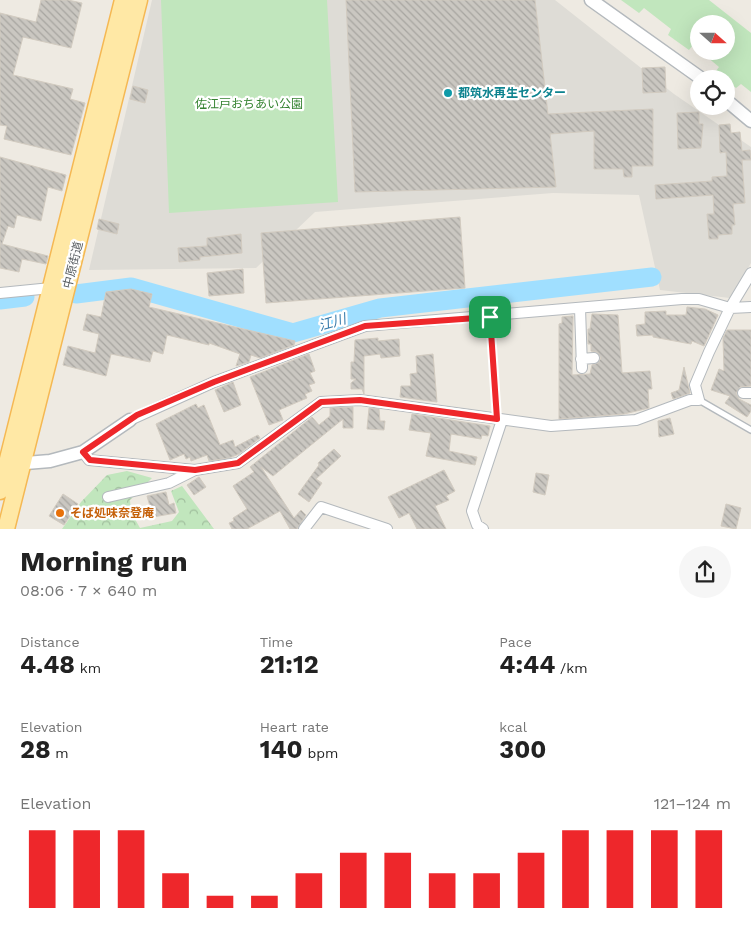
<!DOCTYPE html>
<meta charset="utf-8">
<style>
:root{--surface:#fff;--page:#f6f6f6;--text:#222;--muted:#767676;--accent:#ee272b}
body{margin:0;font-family:"Work Sans","Noto Sans JP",sans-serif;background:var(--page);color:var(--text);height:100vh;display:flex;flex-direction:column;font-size:19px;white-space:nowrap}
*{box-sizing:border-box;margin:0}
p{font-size:16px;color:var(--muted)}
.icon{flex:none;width:28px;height:28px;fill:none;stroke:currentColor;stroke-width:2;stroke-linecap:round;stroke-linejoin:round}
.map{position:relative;height:529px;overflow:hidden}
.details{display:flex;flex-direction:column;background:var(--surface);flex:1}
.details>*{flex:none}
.needle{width:32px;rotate:111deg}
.controls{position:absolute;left:690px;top:15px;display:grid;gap:10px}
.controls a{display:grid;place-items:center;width:45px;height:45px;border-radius:50%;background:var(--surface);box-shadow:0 5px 20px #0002;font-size:25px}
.pin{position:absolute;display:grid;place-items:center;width:42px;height:42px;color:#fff;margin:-21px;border-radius:10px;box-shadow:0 2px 8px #0006}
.round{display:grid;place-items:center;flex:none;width:52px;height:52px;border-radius:26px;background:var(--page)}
.summary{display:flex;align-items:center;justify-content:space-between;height:85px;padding:0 20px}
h1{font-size:28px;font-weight:700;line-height:38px}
.stats{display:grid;grid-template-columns:repeat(3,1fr);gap:8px;height:85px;padding:5px 20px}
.stats div{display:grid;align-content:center}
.stats b{font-size:25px;font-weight:700}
.stats small{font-size:14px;font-weight:400}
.stats p{font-size:14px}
.chart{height:140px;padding:10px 20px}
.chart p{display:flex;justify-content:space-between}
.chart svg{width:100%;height:90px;margin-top:5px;stroke:var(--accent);stroke-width:6}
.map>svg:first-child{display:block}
</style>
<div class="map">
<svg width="751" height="529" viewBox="0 0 751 529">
<defs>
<pattern id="forest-crowns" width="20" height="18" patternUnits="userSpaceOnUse" patternTransform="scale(1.25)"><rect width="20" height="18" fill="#c1e6bd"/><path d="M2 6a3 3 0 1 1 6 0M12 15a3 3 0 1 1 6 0" fill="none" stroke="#a0be9d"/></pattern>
<pattern id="building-back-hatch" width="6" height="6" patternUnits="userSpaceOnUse" patternTransform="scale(1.25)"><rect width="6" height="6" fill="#cac7c1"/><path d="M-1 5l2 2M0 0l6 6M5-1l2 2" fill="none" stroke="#a7a5a0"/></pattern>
</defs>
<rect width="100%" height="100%" fill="#eeeae2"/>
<path fill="#dedcd6" d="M152,0H555L674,94L751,147V263L730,298L660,290L639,195L553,193L315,212L256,268L89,270Z"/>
<path fill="#c1e6bd" d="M161,0H327L338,202L169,213Z
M621,0H709L751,33V92L741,84L736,88L716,71L719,67L700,51H726V24H699V50L693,45L689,50L668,35L671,29L644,8L639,13Z"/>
<path fill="url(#forest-crowns)" d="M127,471L152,478L130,500L131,512L140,528L172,521L179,512L171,491L182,486L214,529H62L81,502L107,475Z"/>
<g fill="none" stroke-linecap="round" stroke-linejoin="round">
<path stroke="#a0dfff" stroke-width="19" d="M76,294L131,287L293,333L380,308L652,277
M0,300L25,297"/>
</g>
<path fill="url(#building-back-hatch)" stroke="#d2cbc0" d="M41,0H68L82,3L71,48L23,37L13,75L73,89L70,99L85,103L71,155L4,139L7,126L0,125V13L36,22Z
M346,0H535L548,114L653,109V166H632V177H624L623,169H594V131L550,134L556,187L355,192Z
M665,67L666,92L643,93L642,68Z
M133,86L148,90L145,103L130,99Z
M699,112V124H703L701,148L678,149L677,113Z
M730,124L731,133L740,132L742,151L750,150L751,160H742L745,203L733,204L735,225H732V234L718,235V239H709L707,214H714L713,195L656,199L655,185L712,181V177L727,176L726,152L720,153L719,125Z
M0,157L66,175L62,191L48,187L41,221L17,215L14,228L8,226L2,244L48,256L46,264L22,259L19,272L0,268Z
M460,217L465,288L266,303L261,233Z
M99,219L119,224L117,234L97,229Z
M241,234L242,253L200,257V260L179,262L178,248L207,246V238Z
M243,269L244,293L209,296L207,273Z
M131,289L152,294L149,307L295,341L294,345L260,358L251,355L249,362L236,366L240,354L209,343V345L167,335L163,354L153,351L150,362L111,354L106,376L63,365L68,346L95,353L99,334L83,330L87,314L101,317L106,292Z
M687,307L705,309L718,315L704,346L692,341L691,344L653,337V335L637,336L636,325L645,324V312L666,311V315H686Z
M592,314L618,315L622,373L650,371L652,389H648L649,408L624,414L559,419V324L562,323V317L573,316L572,375L590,374L592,365L598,363L601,358L597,352L591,351V344H588V329H590Z
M727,330H751V386L740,387L736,393L739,399L751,405V411L747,417L725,403L730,396L711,390L719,369L724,371L723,338Z
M378,338V341L399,339L400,356L381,358L380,354L364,356V394L362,389H351V383L356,379H351V362H354L355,340Z
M309,354L315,371L310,373L315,383L309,385L312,391L305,394L307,398L279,410L283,420L269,425L250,377Z
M433,354L437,402L400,397L401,386H411L410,374L417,373L416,356Z
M684,367L690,393L673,399L671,393L679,390Z
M233,382L241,405L224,412L215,390Z
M196,404L198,408L204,405L220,445L233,440L235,447L258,435L260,438L239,454L229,458L209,461L207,455L191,461L190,457L186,459L184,454L170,460L156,424Z
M353,407V428H343V419L273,476L261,467L294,518L301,510L306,515L297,529H290L280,511L247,529H232L229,523L234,521L233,518L247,509L233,486L254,472L250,467L312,417L319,425L330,416V408Z
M369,408L379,409L380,421H385L384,430L367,429Z
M412,414L490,426L488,436L482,435L481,439L451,434L449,451L477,457L475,465L426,456L431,433L409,430Z
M670,418L674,434L659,437L658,421Z
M334,449L341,456L316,479L322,483L309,502L298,494L319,465L318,463Z
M444,470L455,491L446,496L449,500L435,506L446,529H417L409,513L399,518L388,497Z
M536,473L549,475L545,495L533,492Z
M199,477L206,487L194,495L187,485Z
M166,492L169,505L174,503L176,513L153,517L147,496Z
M63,494L78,504L64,525L49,516Z
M726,504L741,508L736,529L721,526Z"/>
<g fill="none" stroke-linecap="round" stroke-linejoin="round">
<defs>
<path id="service" d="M490,317L497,418
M699,400L751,430"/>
<path id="minor" d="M0,293L51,288
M580,308L582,368
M581,359L594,358
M743,393H751
M130,420L214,382L365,326L682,299H699L730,308L751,307
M83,452L89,460L195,470L238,463L321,402L360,400L551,426L636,420L690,400H699L695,385L709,352L730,308L751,273
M108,497L169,483L195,470
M304,529L321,507L387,529
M483,529L477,525L472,511L502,420"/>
<path id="tertiary" d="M591,0L702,79
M726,100L751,121
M14,464L50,461L83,452L130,420"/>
<path id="primary" d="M0,491L123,0
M6,529L139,0"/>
</defs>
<use href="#service" stroke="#b4b9bd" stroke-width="8"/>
<use href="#minor" stroke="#b4b9bd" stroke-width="12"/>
<use href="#tertiary" stroke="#b4b9bd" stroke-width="15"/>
<use href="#primary" stroke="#f5b853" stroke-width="19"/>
<use href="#service" stroke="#fff" stroke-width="5"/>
<use href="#minor" stroke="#fff" stroke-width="10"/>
<use href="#tertiary" stroke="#fff" stroke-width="12"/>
<use href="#primary" stroke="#ffe8a5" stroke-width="16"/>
</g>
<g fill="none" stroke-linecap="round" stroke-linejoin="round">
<defs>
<path id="route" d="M490,317L497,419L360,400L321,402L238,463L195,470L90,460L83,452L137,415L214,382L365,326Z"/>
</defs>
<use href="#route" stroke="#fff" stroke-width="10"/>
<use href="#route" stroke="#ee272b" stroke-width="6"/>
</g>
<circle fill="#0f9aa8" stroke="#fff" stroke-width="2" cx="448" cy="93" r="5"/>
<circle fill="#e8710a" stroke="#fff" stroke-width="2" cx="60" cy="513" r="5"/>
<g text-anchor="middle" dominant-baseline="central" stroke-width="4.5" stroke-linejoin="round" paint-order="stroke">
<g font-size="12" font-weight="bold" fill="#0d838f" stroke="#fff" text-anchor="start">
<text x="458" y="93">都筑水再生センター</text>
</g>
<g font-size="12" fill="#358331" stroke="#fff">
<text x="249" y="104">佐江戸おちあい公園</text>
</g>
<g font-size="12" fill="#5a5f63" stroke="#fff">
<text transform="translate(73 265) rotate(-76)">中原街道</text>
</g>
<g font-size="12" font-weight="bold" fill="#c56008" stroke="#fff" text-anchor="start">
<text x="70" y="513">そば処味奈登庵</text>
</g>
<g font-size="14" font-style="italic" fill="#387bab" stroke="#fff">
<text transform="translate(332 322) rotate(-16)">江川</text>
</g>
</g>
</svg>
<div class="controls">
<a><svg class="needle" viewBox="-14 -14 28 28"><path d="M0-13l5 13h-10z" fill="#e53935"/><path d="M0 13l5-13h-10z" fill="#767676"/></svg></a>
<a><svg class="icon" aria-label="locate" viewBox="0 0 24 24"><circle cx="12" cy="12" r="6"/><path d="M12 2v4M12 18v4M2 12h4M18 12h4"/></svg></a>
</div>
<div class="pin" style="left:490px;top:317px;background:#1e9e55"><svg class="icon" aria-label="arrive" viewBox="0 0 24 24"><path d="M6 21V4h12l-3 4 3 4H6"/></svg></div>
</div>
<section class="details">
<div class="summary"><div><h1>Morning run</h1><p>08:06 · 7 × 640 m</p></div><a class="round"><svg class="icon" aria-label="share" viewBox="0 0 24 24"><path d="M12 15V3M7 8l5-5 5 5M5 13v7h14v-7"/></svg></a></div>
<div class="stats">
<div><p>Distance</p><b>4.48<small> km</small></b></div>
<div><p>Time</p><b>21:12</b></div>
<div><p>Pace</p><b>4:44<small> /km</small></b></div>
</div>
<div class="stats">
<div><p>Elevation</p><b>28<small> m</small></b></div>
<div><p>Heart rate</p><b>140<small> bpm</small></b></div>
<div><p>kcal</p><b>300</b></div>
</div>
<div class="chart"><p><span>Elevation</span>121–124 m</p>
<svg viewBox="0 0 160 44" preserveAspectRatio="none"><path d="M5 44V6M15 44V6M25 44V6M35 44V27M45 44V38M55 44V38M65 44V27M75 44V17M85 44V17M95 44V27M105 44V27M115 44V17M125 44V6M135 44V6M145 44V6M155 44V6"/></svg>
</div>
</section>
